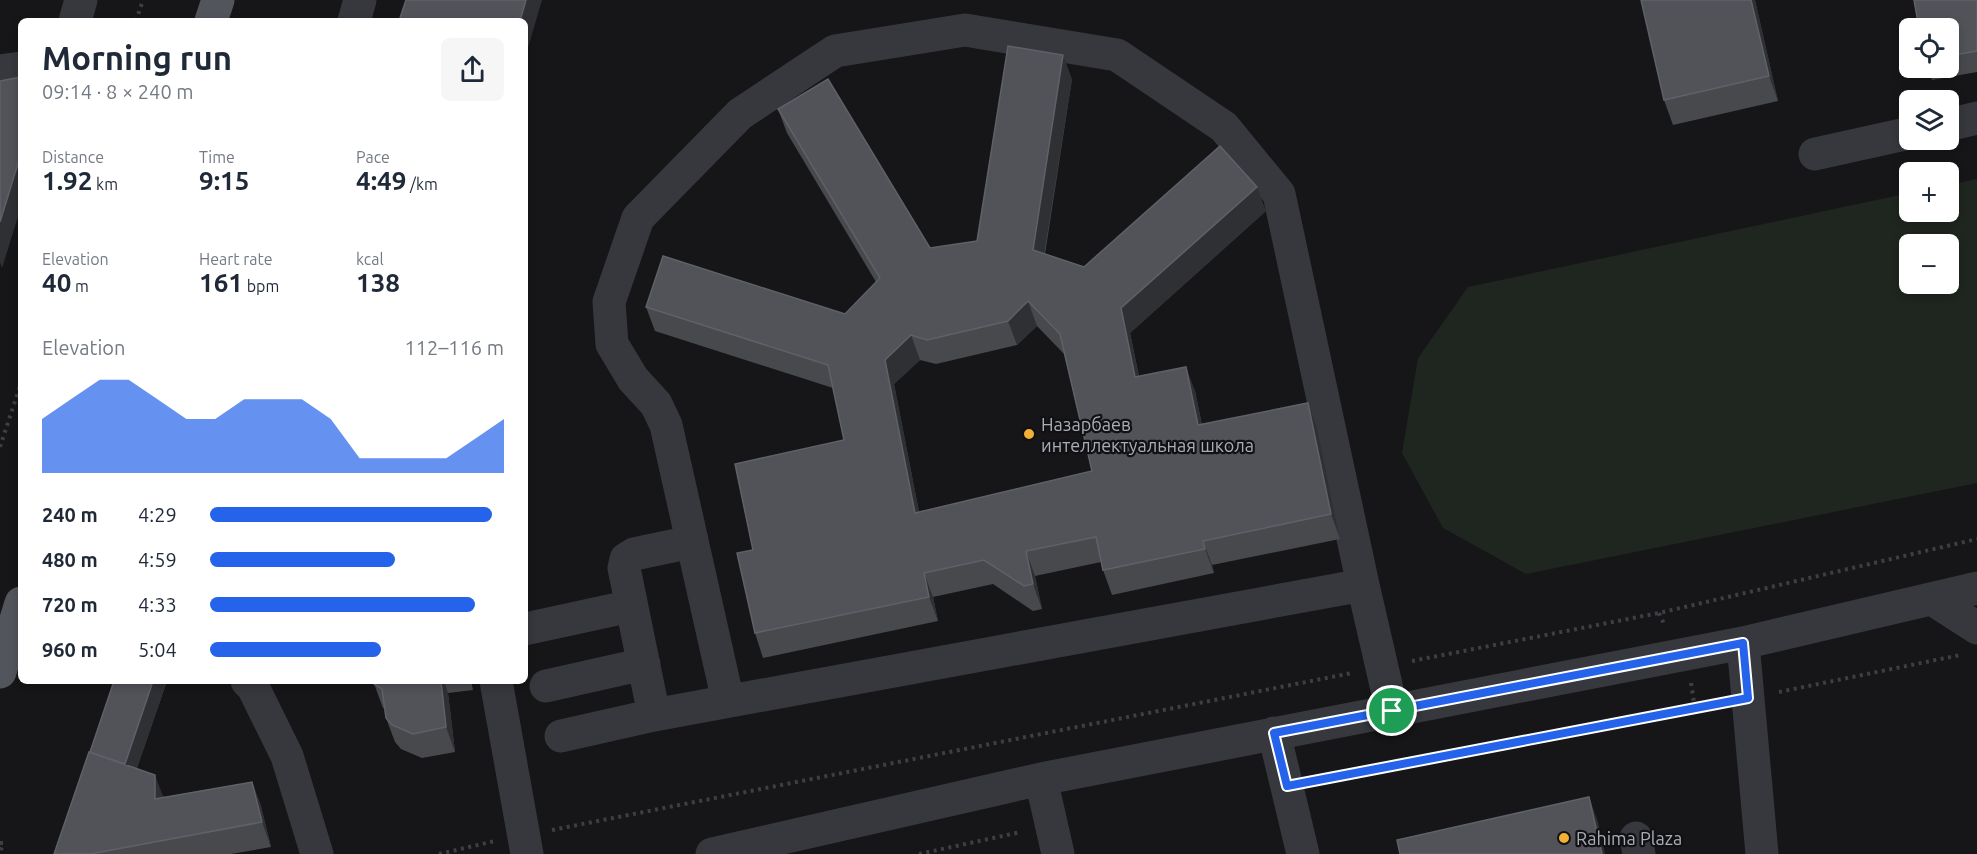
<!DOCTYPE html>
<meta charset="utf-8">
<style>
:root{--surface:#fff;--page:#f6f6f7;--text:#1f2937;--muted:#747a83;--accent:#2563eb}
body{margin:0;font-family:Ubuntu,sans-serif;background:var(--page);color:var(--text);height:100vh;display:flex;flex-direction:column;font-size:22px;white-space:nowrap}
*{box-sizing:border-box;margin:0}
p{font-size:20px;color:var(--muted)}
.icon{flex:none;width:33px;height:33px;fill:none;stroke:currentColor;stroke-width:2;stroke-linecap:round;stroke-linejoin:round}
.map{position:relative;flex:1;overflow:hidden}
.side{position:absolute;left:18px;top:18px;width:510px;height:666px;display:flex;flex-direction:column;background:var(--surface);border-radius:9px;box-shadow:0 3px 9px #0003}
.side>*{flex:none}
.tools{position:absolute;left:1899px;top:18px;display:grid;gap:12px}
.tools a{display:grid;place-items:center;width:60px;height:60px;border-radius:9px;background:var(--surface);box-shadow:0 3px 9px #0003;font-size:30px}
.pin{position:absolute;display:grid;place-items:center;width:51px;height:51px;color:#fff;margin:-26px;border:3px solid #fff;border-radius:50%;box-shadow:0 2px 6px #0007}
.round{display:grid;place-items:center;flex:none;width:63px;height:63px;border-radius:9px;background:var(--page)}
.overview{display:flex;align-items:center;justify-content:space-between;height:102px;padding:0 24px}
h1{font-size:33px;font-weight:700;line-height:45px}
.figures{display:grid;grid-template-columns:repeat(3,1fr);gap:9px;height:102px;padding:6px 24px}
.figures div{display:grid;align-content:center}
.figures b{font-size:26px;font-weight:700}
.figures small{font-size:16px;font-weight:400}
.figures p{font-size:16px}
.chart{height:168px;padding:12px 24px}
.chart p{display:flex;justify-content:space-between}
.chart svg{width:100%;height:108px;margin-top:6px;fill:var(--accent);opacity:.7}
ul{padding:0 24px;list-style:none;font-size:20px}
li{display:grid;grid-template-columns:96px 72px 1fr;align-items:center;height:45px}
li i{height:15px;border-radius:8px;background:var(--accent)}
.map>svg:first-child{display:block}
</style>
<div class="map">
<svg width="1977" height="854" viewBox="0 0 1977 854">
<rect width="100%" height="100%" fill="#161618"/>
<path fill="#1e261f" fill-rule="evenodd" d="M1977,179V483L1526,574L1443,528L1402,453L1418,358L1468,287L1909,193L1910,212H1948L1949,185ZM1910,244H1948V284H1910Z"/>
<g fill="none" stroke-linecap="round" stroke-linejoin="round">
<path stroke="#3d3f44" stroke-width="4" stroke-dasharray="3 4.5" stroke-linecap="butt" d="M136,21L143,0
M0,447L21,383
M1659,613L1665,626
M1412,661L1659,613L1977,539
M1691,683L1695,709
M1779,692L1960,655
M1317,781L1719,704
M552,830L1352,673
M0,843H3L0,853
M439,854L495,841
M919,854L1021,832"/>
<path stroke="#37383d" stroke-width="33" d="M75,21L81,0
M354,21L360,0
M0,71L21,68
M1948,125L1977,118
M1815,154L1910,133
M1932,599L1977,628
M525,629L631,606
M1743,643L1762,854
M247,681L253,687L287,756L317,854
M496,681L527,854
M546,686L644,664
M728,701L666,425L656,404L633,379L612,344L609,302L638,218L740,114L835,51L965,30L1117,55L1224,127L1279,194L1363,585
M654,715L1363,585L1392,711
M1274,733L1303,854
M561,736L654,715L624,568L626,559L634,554L691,542
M1041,779L1058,854
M1636,838L1639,854
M712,854L1041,779L1743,643L1977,588"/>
<path stroke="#53555c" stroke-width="33" d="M211,21L218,0
M0,672L21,603"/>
</g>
<path fill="#47494d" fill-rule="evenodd" d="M1755,0L1778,101L1673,125L1664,100Z
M1977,0V72L1932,80L1928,68H1948V28Z
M1072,79L1045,254L1084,267L1266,211L1130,333L1139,376L1195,391L1202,425L1317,427L1340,539L1212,565L1214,573L1112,595L1103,570L1101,562L1035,576L1042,609L1033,611L993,584L933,597L938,621L763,658L755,633L753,550L844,440L833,388L655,331L646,307L845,314L876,282L787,133L778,109L930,248L977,241ZM1037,326L1064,354L1092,471L919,512L894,384L920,360L936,364L1017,345Z
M167,681L137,768L164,797L252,782L261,806L271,847L231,854H54L90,752Z
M373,681H471L473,690L448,693L455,752L422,758L401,749L395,742L386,718L385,709L383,708Z"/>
<path fill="#2f3033" d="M526,0H542L525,58V21H520Z
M1751,0H1755L1778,101L1769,76Z
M1063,55L1072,79L1041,274L1033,250Z
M21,154V207L2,268L0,262V222Z
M1257,187L1266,211L1130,333L1144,401L1135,377L1121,308Z
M1028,301L1037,326L1017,345L1008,321Z
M911,335L920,360L894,384L924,537L915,513L885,360Z
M1186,367L1195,391L1207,450L1198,425Z
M1308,403L1317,427L1340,539L1331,514Z
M1203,541L1212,565L1214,573L1205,549Z
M1026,551L1035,576L1042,609L1033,584Z
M924,573L933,597L938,621L929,597Z
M153,681H167L131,786L124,767Z
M441,681H444L448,693L455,752L446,727Z
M155,775L164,799H155Z
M252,782L261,806L271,847L262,822Z
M1589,797L1598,822L1605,854H1602Z"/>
<path fill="#525359" stroke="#5f6168" stroke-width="1.5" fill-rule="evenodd" d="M406,0H526L520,21H399Z
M1641,0H1751L1769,76L1664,100Z
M1914,0H1977V51L1948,56V28H1919Z
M1008,46L1063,55L1033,250L1084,267L1220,146L1257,187L1121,308L1135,377L1186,367L1198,425L1308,403L1331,514L1203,541L1205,549L1103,570L1096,537L1026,551L1033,584L1024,586L984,560L924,573L929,597L755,633L737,553L753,550L735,464L844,440L828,365L646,307L663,256L845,314L880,278L778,109L828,79L930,248L977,241ZM1028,301L1060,334L1092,471L915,513L885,360L911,335L927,340L1008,321Z
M21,77V154L0,222V81Z
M114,681H153L125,764L90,752Z
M373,681H441L446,727L413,734L392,725L386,718L382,689L374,684Z
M89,752L155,775V799L252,782L262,822L90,854H54Z
M1589,797L1602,854H1400L1397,840Z"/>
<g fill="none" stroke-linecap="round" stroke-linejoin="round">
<defs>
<path id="route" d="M1743,643L1748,698L1287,786L1274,733Z"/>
</defs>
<use href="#route" stroke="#fff" stroke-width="12"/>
<use href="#route" stroke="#2563eb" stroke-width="8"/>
</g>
<g fill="#f2b134" stroke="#111113" stroke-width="2">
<circle cx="1029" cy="434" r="6"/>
<circle cx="1564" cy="838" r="6"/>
</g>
<g text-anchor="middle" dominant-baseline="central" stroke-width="4.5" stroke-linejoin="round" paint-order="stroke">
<g font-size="18" fill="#a8adb8" stroke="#111113" text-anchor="start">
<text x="1041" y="424">Назарбаев<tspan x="1041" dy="21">интеллектуальная школа</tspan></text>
<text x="1576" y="838">Rahima Plaza</text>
</g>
</g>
</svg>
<div class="tools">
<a><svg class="icon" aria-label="locate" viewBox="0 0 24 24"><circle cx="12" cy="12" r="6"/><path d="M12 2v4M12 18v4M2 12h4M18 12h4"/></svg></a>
<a><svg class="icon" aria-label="layers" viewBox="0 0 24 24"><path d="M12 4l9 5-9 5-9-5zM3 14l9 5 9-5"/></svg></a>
<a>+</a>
<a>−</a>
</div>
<div class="pin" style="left:1392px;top:711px;background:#1e9e55"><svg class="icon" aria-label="arrive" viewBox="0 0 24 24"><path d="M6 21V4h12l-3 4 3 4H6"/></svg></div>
<section class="side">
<div class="overview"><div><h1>Morning run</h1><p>09:14 · 8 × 240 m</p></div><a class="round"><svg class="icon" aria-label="share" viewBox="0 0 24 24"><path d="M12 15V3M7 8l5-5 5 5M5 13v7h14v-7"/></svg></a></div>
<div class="figures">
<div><p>Distance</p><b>1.92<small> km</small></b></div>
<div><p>Time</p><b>9:15</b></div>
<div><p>Pace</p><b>4:49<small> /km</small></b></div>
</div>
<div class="figures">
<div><p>Elevation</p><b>40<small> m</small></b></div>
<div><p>Heart rate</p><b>161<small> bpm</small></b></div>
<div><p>kcal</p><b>138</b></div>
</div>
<div class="chart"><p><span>Elevation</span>112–116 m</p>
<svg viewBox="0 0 160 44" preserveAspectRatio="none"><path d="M0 44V22L10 14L20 6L30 6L40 14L50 22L60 22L70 14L80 14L90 14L100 22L110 38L120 38L130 38L140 38L150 30L160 22V44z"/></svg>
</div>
<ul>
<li><b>240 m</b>4:29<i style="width:96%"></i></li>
<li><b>480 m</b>4:59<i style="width:63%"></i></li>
<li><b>720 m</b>4:33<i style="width:90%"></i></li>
<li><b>960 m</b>5:04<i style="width:58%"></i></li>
</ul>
</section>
</div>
